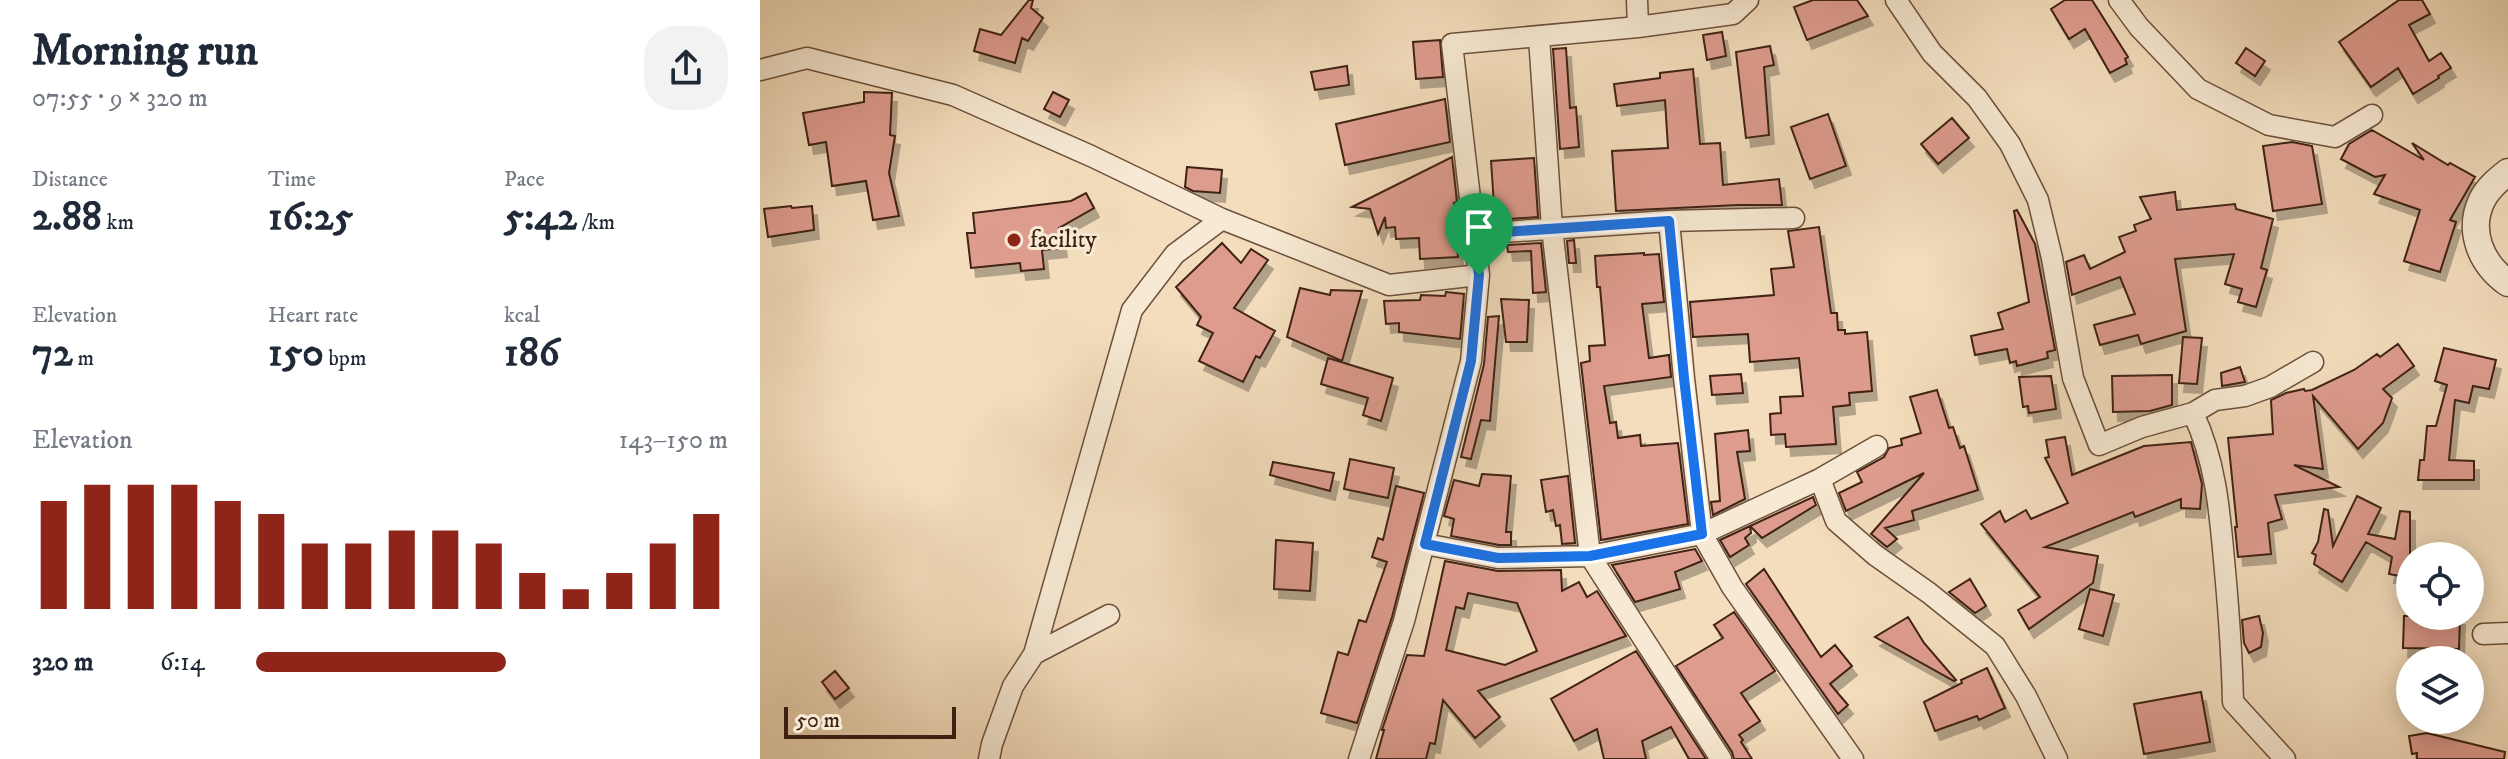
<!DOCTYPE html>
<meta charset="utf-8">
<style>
:root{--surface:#fff;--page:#f2f2f3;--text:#1f2937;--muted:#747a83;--accent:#8f2418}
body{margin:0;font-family:"IM FELL DW Pica",serif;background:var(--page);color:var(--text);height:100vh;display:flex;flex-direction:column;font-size:30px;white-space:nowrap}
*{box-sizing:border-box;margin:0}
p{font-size:26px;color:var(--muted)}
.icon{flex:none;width:44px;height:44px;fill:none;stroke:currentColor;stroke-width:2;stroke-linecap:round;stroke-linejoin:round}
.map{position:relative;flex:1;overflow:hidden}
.side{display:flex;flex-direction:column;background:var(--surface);width:760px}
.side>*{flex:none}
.fabs{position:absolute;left:1636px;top:542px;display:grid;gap:16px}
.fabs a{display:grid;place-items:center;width:88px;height:88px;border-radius:50%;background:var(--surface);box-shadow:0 4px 20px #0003;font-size:40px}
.scale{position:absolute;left:24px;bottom:20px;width:172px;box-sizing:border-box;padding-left:8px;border:4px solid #3f2112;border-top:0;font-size:22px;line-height:28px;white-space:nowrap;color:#3f2112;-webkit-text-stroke:6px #f7e9d3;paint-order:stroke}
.pin{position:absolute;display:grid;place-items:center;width:68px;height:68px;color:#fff;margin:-82px -34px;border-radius:50% 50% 50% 0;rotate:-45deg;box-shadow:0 0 8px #0007}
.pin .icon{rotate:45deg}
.round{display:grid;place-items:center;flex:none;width:84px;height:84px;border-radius:32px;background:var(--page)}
.head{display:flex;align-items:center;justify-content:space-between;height:136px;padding:0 32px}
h1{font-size:44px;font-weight:700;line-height:60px}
.metrics{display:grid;grid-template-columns:repeat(3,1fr);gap:12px;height:136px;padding:8px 32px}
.metrics div{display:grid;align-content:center}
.metrics b{font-size:40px;font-weight:700}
.metrics small{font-size:22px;font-weight:400}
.metrics p{font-size:22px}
.chart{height:224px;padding:16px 32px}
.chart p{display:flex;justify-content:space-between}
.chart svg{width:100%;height:144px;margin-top:8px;stroke:var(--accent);stroke-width:6}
ul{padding:0 32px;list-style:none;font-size:26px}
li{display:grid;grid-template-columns:128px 96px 1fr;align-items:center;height:60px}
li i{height:20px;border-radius:10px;background:var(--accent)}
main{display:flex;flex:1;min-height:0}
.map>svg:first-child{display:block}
</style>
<main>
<section class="side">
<div class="head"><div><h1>Morning run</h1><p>07:55 · 9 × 320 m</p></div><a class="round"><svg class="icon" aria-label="share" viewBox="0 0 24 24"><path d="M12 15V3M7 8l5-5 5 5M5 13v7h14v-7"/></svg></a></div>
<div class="metrics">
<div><p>Distance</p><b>2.88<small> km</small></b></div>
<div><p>Time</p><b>16:25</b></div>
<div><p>Pace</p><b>5:42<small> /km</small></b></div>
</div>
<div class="metrics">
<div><p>Elevation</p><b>72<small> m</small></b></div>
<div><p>Heart rate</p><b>150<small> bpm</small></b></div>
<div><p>kcal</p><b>186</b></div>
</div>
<div class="chart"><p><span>Elevation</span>143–150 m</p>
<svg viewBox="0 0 160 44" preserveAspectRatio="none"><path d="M5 44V11M15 44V6M25 44V6M35 44V6M45 44V11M55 44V15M65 44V24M75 44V24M85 44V20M95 44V20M105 44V24M115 44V33M125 44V38M135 44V33M145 44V24M155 44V15"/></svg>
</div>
<ul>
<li><b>320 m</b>6:14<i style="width:53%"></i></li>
</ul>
</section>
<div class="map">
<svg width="1748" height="759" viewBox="0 0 1748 759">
<defs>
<filter id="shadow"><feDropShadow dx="5" dy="9" stdDeviation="0" flood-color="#0004"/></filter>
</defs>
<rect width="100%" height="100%" fill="#f3ddbc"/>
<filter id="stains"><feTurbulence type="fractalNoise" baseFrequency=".0025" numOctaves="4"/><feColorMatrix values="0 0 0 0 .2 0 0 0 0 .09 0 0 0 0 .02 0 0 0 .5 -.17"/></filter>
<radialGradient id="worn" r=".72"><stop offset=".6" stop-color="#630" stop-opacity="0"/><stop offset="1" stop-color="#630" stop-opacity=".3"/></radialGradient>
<path fill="#de9c8e" stroke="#3f2112" stroke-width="2" fill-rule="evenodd" filter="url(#shadow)" d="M269,0H273L271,8L283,18L268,41L262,38L255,63L214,51L220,29L241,35Z
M1053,0H1097L1108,16L1047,40L1034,7Z
M1305,0H1332L1368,57L1365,59L1367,64L1350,73L1325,29L1309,39L1291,9Z
M1639,0H1662L1670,14L1649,25L1669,61L1681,53L1691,68L1678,76L1679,78L1653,94L1638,68L1611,87L1579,42Z
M962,32L966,56L947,60L943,35Z
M680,40L683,77L656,79L653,42Z
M1010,46L1014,65L1004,67L1009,135L986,138L976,52Z
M806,48L810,108L816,107L819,147L800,149L793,49Z
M1486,48L1505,61L1495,76L1476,63Z
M587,66L589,85L555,90L551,72Z
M933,69L940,144L960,143L963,185L1019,179L1022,205H978L856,211L852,151L908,148L905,100L857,106L854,84L900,78V73Z
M104,92L132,93L130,135L135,136L129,173L139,216L113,220L106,181L72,186L66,142L49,145L43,113L104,102Z
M293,92L309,100L300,117L284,109Z
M685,99L690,142L585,165L576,124Z
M1068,114L1086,166L1050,179L1031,127Z
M1192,118L1209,138L1178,164L1161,144Z
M1612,130L1664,160L1652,143L1688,165L1690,163L1715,177L1690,220L1696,222L1680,272L1644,261L1660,210L1614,194L1625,175L1615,177L1581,159L1589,144Z
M1532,142L1552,146L1562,204L1513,211L1503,146Z
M692,157L697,202L694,203L698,257L660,259L659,238L636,239L635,227L626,228L625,217L618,234L610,209L592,207Z
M774,158L778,217L735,220L731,161Z
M427,167L462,170L460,193L433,191L425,187Z
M1415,192L1417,210L1475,204L1476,209L1513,219L1501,268L1507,270L1496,307L1478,302L1482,289L1465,284L1474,254L1415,259L1426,331L1381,344L1378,335L1340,345L1334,325L1375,314L1360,277L1312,295L1306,262L1324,255L1330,269L1365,252L1359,237L1376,231L1374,225L1391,219L1380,197Z
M326,193L334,208L299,228L302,248L282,250L284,269L261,271L260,263L211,268L207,233H215L213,213L311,201Z
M31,206L32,208L52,206L54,230L8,237L4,209Z
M1257,210L1275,244L1295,350L1287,352L1288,358L1257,366L1256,361L1250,363L1247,349L1215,355L1211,336L1243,329L1238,313L1269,302L1254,211Z
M1059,227L1071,313H1077L1078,330H1085V334L1107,332L1112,391L1089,393L1090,405L1073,407L1076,444L1026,447L1025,434L1011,435L1010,414L1021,413L1020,397L1043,396L1039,358L990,362L988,334L933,337L930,302L1014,295L1011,269L1034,267L1028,231Z
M814,240L816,263H809L807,241Z
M462,243L481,263L491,249L508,260L474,308L515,331L500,358L496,356L483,382L439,361L453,333L437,325L441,317L416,287Z
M781,243L786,292L773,293L771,251L748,252L747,245Z
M884,253V255L899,254L904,302L882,304L889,358L909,355L911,377L844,386L850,423L856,422L858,438L880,435L881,446L918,443L928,524L841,540L821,363L830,361L829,346L845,345L840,287H837L835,256Z
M540,288L570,295L571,290L602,291L582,361L527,337Z
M686,292L704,294L700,339L639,332V323L626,324L624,301L660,300L661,295L685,296Z
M741,299L769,300L767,342H746Z
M739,316L730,421L721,420L711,459L701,457L724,364L728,317Z
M1423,337L1442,338L1437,384L1419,383Z
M1638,344L1654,366L1623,389L1632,398L1623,423L1598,449L1553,396L1563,469L1534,465L1579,487L1515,495L1522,519L1508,523L1511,554L1478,557L1475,527H1477L1468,438L1513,434L1511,400L1526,393L1544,389L1545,391L1552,390L1594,370L1617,354L1620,357Z
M1684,348L1736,360L1729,389L1713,386L1709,403L1695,400L1689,460L1714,461V480H1658L1660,460H1664L1667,426H1676L1687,385L1675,381Z
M568,358L633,378L621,421L603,415L608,398L561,384Z
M1480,367L1485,382L1462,386L1461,373Z
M981,374L983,393L952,395L950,376Z
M1412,375V405L1390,411L1353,412L1352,376Z
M1291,376L1296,409L1269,413L1268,406L1263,407L1259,377Z
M1177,390L1189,428L1193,427L1200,448L1204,446L1218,490L1152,511L1154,520L1125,528L1137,539L1127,547L1111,534L1164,473L1086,511L1079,493L1102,482L1097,472L1124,457L1129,448L1142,445L1141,439L1161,433L1150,397Z
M988,430L990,451L977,452L985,499L953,515L951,502L960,501L955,434Z
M1305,437L1312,475L1384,446L1431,442L1442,484L1440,509L1421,508V499L1375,517L1373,512L1285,547L1338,556L1333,583L1269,629L1258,610L1280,597L1221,524L1240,511L1245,522L1266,510L1271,519L1308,503L1285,458L1289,457L1286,440Z
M590,459L634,468L628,498L584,489Z
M513,462L574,473L570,491L510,475Z
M722,474L751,476L746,532H751V545H739L691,536L694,519L684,516L694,480L719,486Z
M808,476L815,543L802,544L800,525L796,526L793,510L786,512L781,480Z
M636,486L664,493L632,617L597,723L561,713L578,652L588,655L599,620L606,622L627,562L612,557L618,538L623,540Z
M1597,496L1621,508L1608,534L1635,539L1640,511L1650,512V578L1629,574L1632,557L1606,542L1582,582L1554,564L1556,555L1552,553L1558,542L1564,509L1568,510L1573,546Z
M1053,497L1056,505L1002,538L990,526Z
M990,526L991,533L985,538L989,545L970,557L960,540Z
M516,540L553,543L550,591L514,589Z
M935,549L942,561L915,572L920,589L875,602L852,565Z
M685,561L738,571L801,570L802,591L819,582L827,597L837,591L866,636L718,691L740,717L715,738L683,700L675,744L670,743L666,759H616L624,730H622L647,655L664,656ZM708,593L757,603L777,651L745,665L686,650L696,607L704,609Z
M1004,569L1061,657L1075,645L1092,666L1070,684L1088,705L1078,714L986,584Z
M1210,579L1226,606L1215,613L1189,592Z
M1330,589L1354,595L1343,636L1319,629Z
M974,612L1015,671L981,693L1000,721L979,735L983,740L981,742L992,759H974L972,752L916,666L963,638L954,625Z
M1499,616L1503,633L1501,647L1489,653L1484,643L1482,620Z
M1644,616H1700L1699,649L1643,648Z
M1148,617L1164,643L1196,680L1194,681L1115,637Z
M876,651L946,759H929L911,727L882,741L886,759H844L837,729L814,741L791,699Z
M1227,668L1245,708L1219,720L1217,716L1175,731L1164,702L1202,683L1201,680Z
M75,671L89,688L75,699L62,682Z
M1441,692L1450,742L1384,754L1374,704Z
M1667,733L1745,752L1744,759H1657V753L1652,754L1649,736Z"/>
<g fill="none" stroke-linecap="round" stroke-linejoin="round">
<defs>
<path id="minor" d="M877,0L878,27
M1136,0L1172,53L1217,98L1250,144L1278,200L1292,258L1313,378L1339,445L1382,427L1433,413L1455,400L1485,396L1510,387L1553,362
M1359,0L1379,27L1438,89L1509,125L1575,137L1612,115
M779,37L792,228L830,556L961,759
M0,70L47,58L193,95L331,156L462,219L629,285L719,275
M909,221L924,378L942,534L972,587L1093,759
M713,234L909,221L1034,218
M1433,413C1457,464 1460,516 1465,571C1469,615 1472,658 1473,702L1525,759
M1060,479L1076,521L1115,555L1169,593L1235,646L1266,696L1297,759
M665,544L738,558L830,556L942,534L1060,479L1117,446
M1723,634L1748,633
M274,654L349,615
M229,759L232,744L253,686L274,654L372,310L415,254L462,219
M599,759L644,621L711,361L719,275L692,44L878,27L973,14L988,0"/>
<path id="tertiary" d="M1748,172C1738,180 1728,188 1722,200C1707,231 1721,264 1748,283"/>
</defs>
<use href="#minor" stroke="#6c503c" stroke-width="23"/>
<use href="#tertiary" stroke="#6c503c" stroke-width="29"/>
<use href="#minor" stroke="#f7e9d3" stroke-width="20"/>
<use href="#tertiary" stroke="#f7e9d3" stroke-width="26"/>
</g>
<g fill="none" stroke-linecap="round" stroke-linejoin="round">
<defs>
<path id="route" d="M909,221L924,378L942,534L830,556L738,558L665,544L711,361L719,275L713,234Z"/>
</defs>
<use href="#route" stroke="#fff" stroke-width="16"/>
<use href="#route" stroke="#1a73e8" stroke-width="10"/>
</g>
<circle fill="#8f2418" stroke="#f7e9d3" stroke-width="3" cx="254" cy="240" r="8"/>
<g text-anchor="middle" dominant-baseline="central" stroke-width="6" stroke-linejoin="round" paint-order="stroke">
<g font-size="24" fill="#3f2112" stroke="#f7e9d3" text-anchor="start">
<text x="270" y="240">facility</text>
</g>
</g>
<rect width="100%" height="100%" filter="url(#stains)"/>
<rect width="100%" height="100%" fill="url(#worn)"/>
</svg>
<div class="fabs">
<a><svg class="icon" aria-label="locate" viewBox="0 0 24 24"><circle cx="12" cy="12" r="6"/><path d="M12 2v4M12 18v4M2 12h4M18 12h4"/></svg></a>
<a><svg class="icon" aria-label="layers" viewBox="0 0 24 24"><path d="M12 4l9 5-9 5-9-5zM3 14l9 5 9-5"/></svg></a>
</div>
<div class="scale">50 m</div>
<div class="pin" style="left:719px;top:275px;background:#1e9e55"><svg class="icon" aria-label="arrive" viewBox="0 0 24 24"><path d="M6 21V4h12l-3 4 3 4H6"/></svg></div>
</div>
</main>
